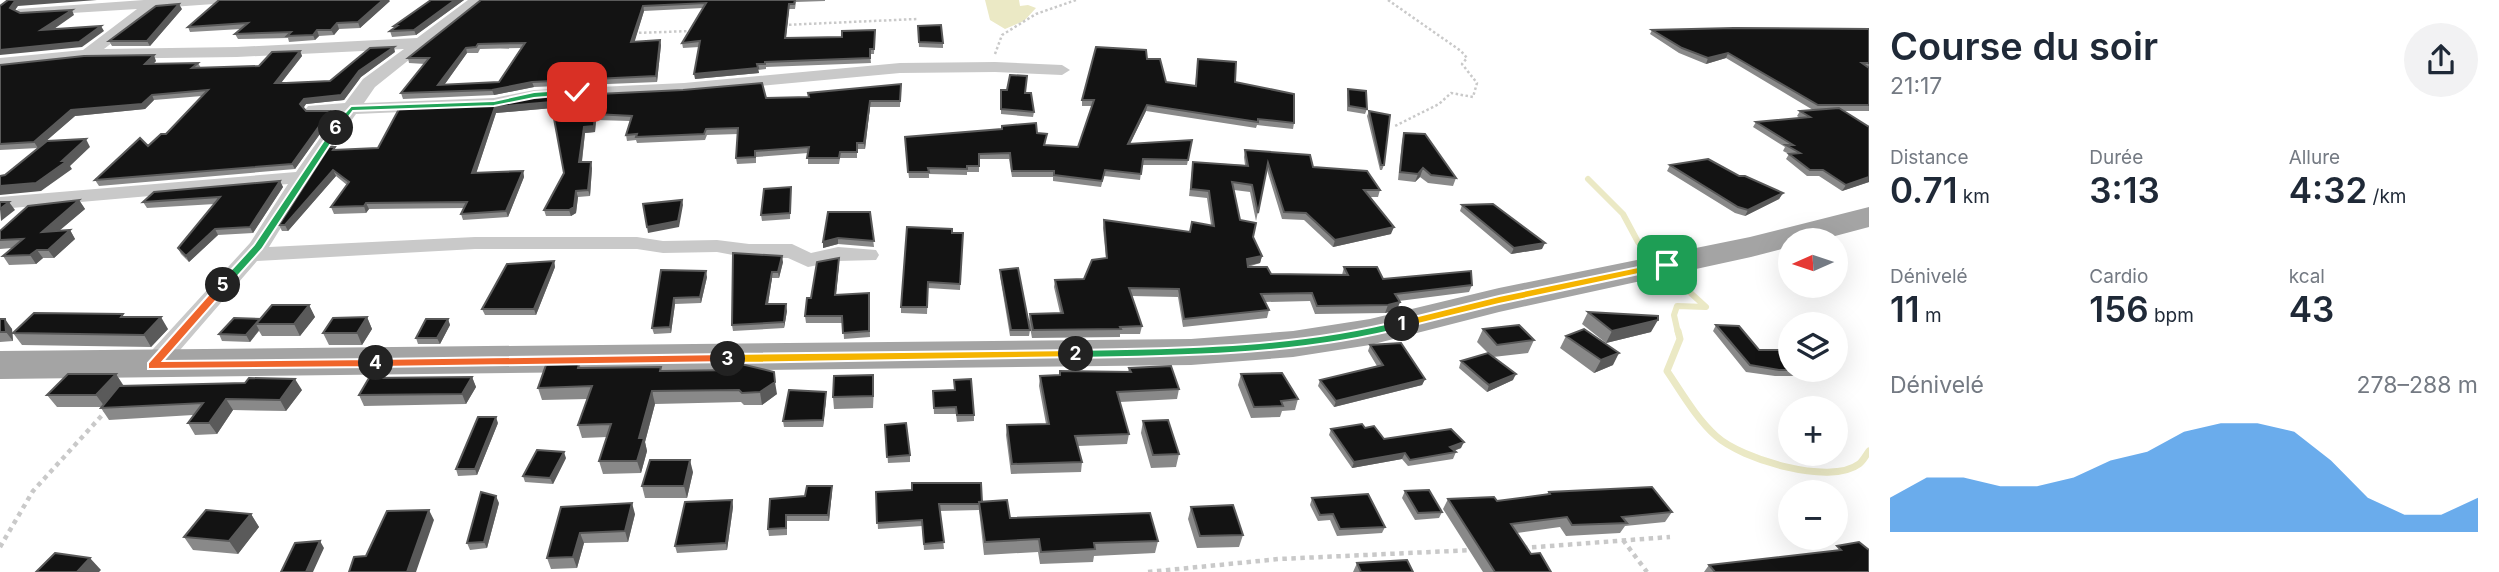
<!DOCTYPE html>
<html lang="fr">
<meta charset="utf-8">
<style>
:root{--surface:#fff;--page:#f2f2f3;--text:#1f2937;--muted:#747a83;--accent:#2c89e5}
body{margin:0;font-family:Inter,sans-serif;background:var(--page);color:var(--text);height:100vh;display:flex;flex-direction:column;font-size:26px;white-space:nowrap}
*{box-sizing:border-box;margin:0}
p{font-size:23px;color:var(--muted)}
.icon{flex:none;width:38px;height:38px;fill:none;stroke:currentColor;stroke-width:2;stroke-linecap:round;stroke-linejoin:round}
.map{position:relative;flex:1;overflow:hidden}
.panel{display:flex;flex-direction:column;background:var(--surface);width:630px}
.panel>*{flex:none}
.needle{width:46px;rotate:267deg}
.fabs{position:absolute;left:1778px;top:228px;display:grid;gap:14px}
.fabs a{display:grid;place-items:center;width:70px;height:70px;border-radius:50%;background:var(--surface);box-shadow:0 7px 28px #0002;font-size:35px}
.pin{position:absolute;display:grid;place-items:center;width:60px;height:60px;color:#fff;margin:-30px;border-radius:14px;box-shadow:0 4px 10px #0006}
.km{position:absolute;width:35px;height:35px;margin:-18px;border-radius:50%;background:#222;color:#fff;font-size:19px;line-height:35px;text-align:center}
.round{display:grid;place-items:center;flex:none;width:74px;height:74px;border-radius:37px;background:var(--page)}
.headline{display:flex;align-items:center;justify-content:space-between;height:119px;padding:0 21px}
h1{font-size:38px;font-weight:600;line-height:52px}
.stats{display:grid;grid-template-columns:repeat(3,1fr);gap:10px;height:119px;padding:7px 21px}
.stats div{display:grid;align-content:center}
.stats b{font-size:35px;font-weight:600}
.stats small{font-size:19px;font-weight:400}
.stats p{font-size:19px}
.chart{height:196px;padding:14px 21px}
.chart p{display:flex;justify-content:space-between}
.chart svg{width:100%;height:126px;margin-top:7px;fill:var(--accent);opacity:.7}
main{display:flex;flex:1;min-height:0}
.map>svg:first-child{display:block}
</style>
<main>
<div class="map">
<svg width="1869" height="572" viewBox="0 0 1869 572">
<rect width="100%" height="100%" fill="#fff"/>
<path fill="#ebe9c5" d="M985,0H1019L1020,6L1028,5L1036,8L1024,21L1005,29L990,20Z"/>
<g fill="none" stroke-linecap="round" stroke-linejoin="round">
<path stroke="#ebe9c5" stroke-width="6" d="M1588,179L1623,214L1638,242L1651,257
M1673,277L1706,307L1677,306L1674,315L1678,333"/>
<path stroke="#ebe9c5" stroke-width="7" d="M1678,331L1680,339L1667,371C1682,393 1696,418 1716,436C1741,459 1830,486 1859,464C1863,461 1866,455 1869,451"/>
<path stroke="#c9c9c9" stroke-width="2.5" stroke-dasharray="2.5 2.5" stroke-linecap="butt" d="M1388,0L1461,51L1467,58L1462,64L1477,83L1473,97L1451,93L1439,104L1393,127
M784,25L917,19
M634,33L692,31
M995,54L1002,35L1036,14L1076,0"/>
<path stroke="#c9c9c9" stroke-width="4.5" stroke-dasharray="4.5 4.5" stroke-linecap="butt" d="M1623,540L1647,572
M0,547L33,491L105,412
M1523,548L1670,537
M1148,572L1279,559L1474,550"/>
<path fill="#c9c9c9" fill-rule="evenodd" d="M144,0H221L214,4L157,8L104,49L237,47L417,38L468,0H484L375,87L364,103L494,98L534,90L684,83L900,63L995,62L1062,65L1070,70L1062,75L995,72L900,73L684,93L534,100L494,108L356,114L321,163L269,247L475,237H637L663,241L717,240L749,244H792L811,253L838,247L876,250L879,255L876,260L838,261L808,267L788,258H749L717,252L663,253L637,249H475L257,261L161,372L152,374L143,372L139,366L143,360L250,243L288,184L0,209V197L296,172L337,114H308L305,110L308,106L345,103L363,79L404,49L237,57L87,59L0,68V58L83,50L137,9L23,16L16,12L18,9Z"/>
<path fill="#a4a4a4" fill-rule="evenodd" d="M1869,207V227L1820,240H1790V247L1751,257L1499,312L1370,345L1293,357L1191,365L0,379V351L1191,339L1293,331L1370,319L1499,288L1750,237Z"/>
</g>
<path fill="#898989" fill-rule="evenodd" d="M431,0H464L416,35L392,37L390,31L395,28L394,26Z
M481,0H825V1L796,2L795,9H789L786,38L842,37L875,30L874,54H870L871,63L766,67V69L758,70L759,73L695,79L699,47L683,48L682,43L703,8L644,11L634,42L661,45L657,82L534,87L494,95L403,99L401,93L425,64L409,63L408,58ZM521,48L499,82L444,85L467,53H478L480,49Z
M390,1L360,28L339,29L334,35L319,36L315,40L289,42L288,38L238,39L235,34L241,29L190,32L188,27Z
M182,9L150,46H112L109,41Z
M918,26L943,43V48L919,47Z
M1869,29V111H1843L1869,182L1842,191L1819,176H1807L1786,159L1789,154L1783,151L1785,147L1753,127L1756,122L1800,118L1797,116L1800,111L1813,110L1726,58L1706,64L1679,53L1650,34L1652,30Z
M300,51L302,56L281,83L330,81L395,52L361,77L344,100L306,104L303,108L306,111L332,117L295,169L99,186L95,180L166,134L202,96L154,100L145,109L75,116L38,148L0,150V65L156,61L153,64L198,63L201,68L259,66Z
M1147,59L1166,82L1195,86L1198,59L1235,82L1294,123L1293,129L1257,125L1256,128L1146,111L1130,144L1192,140L1187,165H1142L1140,180L1104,176L1101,187L1053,181V177H1012L1009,159H979V172H967V175L929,174V178H909L905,143L1037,133L1046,140L1045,145L1078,147L1092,106H1082V100Z
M901,84L900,107H870L865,149H857V158H840L839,164H808V153L756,157V163L737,164L736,158L738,134L707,135L705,140L637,143L636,140L627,141L626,135L630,121L596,120L595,132L585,133L582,162L592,168L590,196L578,197L576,213L571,216H546L544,210L564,173L552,108L496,113L476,173L523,171L524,177L508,217L463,220L461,214L464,208L369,209L366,213L334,214L331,207L347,185L336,176L288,231H282L279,225L336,150L378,148L399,109L808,97V93Z
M1348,89L1367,109L1365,114L1347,111V95Z
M1001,90L1025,93L1034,112L1033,117L1001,114Z
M1369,111L1384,165L1382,170H1380L1367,116Z
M1404,133L1456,178L1453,186L1428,183L1420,177L1415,182L1398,180L1402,141Z
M1245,150L1313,167L1380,190L1378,197H1369L1391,234L1333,247L1304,220L1282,219L1267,170L1256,221L1250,192L1234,190L1240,220L1253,237L1262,256L1260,263L1248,267L1271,274L1342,275L1344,267L1383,279L1472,285L1469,292L1399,301L1397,310L1385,313L1315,314L1310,301L1265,302L1269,310L1267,318L1183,327L1178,297L1132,296L1142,326L1140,334H1120V337L1032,338L1029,322L1030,314L1060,313L1054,287L1055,280L1084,279L1106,258L1103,228L1104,220L1190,232L1211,225L1207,198L1189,196L1193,162L1245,165L1244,157Z
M1670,165L1739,176L1783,193L1779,199L1745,216L1735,213L1667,171Z
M280,181L283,187L253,233L218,235L189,262L181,254L178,248L215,204L147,208L143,202Z
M791,187L790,219L762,221L761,215Z
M79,200L85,209L59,231L70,230L75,239L54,258H43L36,264L9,265L3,256L12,248L0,249V231Z
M1462,205L1542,249L1511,254L1460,211Z
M870,212L874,247L838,244L823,248V242Z
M952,233H963L960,290L928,288L927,314L901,313V307Z
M733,253L783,262L779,278H772L768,304L787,311L784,328L733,331L732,325Z
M554,261L555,267L536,315H485L482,309Z
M839,264L836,295L869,293L870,337L844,339L843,323H806L805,316L811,298Z
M661,270L707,277L701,303L675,304L671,333L654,334L652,328Z
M1000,270L1030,330L1029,336H1010L1000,276Z
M309,305L315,317L300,336H262L259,331L250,342L222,341L219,334L260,319Z
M1588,312L1651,332L1606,343L1582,324Z
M125,317L168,329L151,347L22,345L13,333Z
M367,317L372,329L362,345H329L323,333Z
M0,319L12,329L13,341L0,342Z
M448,319L450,325L440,344H418L416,338Z
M1716,325L1759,350L1806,370L1801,376H1775L1746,372L1713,331Z
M1483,329L1534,340L1528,353L1493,357L1513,380L1487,392L1459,368L1461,361L1488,353L1477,342Z
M1566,336L1613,365L1594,373L1560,348Z
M1370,345L1425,379L1422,385L1334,407L1318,386L1320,380L1377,366L1368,351Z
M579,364L581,368L662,371L777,394L762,405H744L741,402L655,404L645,442L647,451L641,473L603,474L599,461L607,437L582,438L578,425L588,399L542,400L538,388Z
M1129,368L1179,389L1177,399L1120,402L1129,434L1127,444L1078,446L1082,462L1081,472L1011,474L1006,435L1007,425L1046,424L1039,386L1040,376L1059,375L1060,371L1128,372Z
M116,374L124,386L302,390L286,411L233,410L217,434L195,435L188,423L193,415L109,420L101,408V407H57L47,395Z
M1241,374L1298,399L1295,410L1282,411L1280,417L1251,418L1238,385Z
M472,377L476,387L466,404L364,406L359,395Z
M954,380L974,415V421L957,422L956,414H934L933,391H954Z
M874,387L873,408L834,409L833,397Z
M826,392V399L823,427H784L783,421Z
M1143,421L1179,454L1176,467L1151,468L1141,433Z
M498,423L477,475L458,476L456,469Z
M885,425L910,455V462L888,463Z
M1365,428L1384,439L1461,448L1454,451L1456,452L1453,459L1408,466L1402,459L1352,468L1329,435L1331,429Z
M566,458L553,484L525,482L523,476Z
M693,472L687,498H645L642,486Z
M1405,491L1442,512L1439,518L1415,520L1402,498Z
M832,492L829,521H787V535L769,536L768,529L805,496Z
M876,492L982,502L1010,518L1158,541L1155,553L1094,556L1093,562L1040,564L1038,552L984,555L979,510L940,511L944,549L924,550L922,526L878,529Z
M1549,492L1672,512L1665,522L1625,526L1620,533L1566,536L1560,527L1517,533L1531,554L1551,572H1483L1443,509L1448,499L1497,501L1547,494Z
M1312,498L1385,527L1382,533L1337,536L1330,520L1318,521L1310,505Z
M732,500L733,507L727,550L677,553L675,546Z
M499,503L487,548L470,550L467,543Z
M561,507L635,514L628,542L584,543L577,568L551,569L547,558Z
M1191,507L1243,535L1239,547L1197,548L1188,519Z
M251,514L259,527L238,554L193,550L184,537Z
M1357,563L1413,572H1353Z
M1709,565L1715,572H1704Z"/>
<path fill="#5a5a5a" d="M34,0H97L18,6L13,13L10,8L15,1Z
M383,0H389L390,1L360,28L358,22Z
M455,0H464L416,35L414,30Z
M179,4L182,9L150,46L147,41Z
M789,4V9L785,43V38Z
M643,6L644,11L633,47L631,42Z
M72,10L74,15L44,36L41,30Z
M337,23L339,29L334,35L331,30Z
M101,26L104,31L82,47L0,55V50Z
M317,30L319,36L315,40L313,35Z
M660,40L661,45L657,82L656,76Z
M394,47L395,52L361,77L344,100L306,104L302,110L300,104L304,99L359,71Z
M466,48L467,53L440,91L438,85Z
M300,51L302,56L277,88L275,83Z
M1728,53L1726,58L1706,64L1708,58Z
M154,55L156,61L148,69L145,64Z
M758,68L759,73L695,79L694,74Z
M532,82L534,87L494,95L492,90Z
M152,95L154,100L145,109L75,116L38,148L34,142L71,110Z
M870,101V107L865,149L864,143Z
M551,102L553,108L496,113L474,180L472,173L495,107Z
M1147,105L1146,111L1127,150L1128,144Z
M330,111L332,117L295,169L292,164Z
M595,114L596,120L595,132L585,133L581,168L579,162L584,127Z
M86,139L90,147L70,166L72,169L41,191L0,195V186L62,161Z
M591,162L592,168L590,196L588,190Z
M1423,168L1420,177L1415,182L1418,174Z
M333,170L336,176L288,231L285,225Z
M523,171L524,177L508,217L506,211Z
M1869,177V182L1842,191L1846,185Z
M280,181L283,187L253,233L250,227Z
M576,191L578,197L576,213L571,216L569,210Z
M1783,193L1779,199L1745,216L1748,210Z
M79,200L85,209L48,240L42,232Z
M682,200L683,205L679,227L648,233L647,227Z
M9,202L15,210L1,221L0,209Z
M366,203L369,209L366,213L364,206Z
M1394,227L1391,234L1333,247L1335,240Z
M215,229L218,235L189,262L186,256Z
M70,230L75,239L54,258L48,250Z
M838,238V244L823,248V242Z
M1545,243L1542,249L1511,254L1514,248Z
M37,250L43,258L36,264L30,255Z
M782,256L783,262L779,278L778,272Z
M1262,256L1260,263L1245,266L1247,259Z
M839,258V264L835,301V295Z
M554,261L555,267L536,315L534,309Z
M706,271L707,277L701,303L700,297Z
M772,272V278L767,310L766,304Z
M674,298L675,304L671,333L670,327Z
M1400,302L1397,310L1385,313L1388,305Z
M786,304L787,311L784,328V322Z
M309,305L315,317L300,336L294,324Z
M161,317L168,329L151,347L144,335Z
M367,317L372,329L362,345L357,333Z
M5,319L12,329L13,341L6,332Z
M448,319L450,325L440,344L437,338Z
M1658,320L1651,332L1606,343L1612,331Z
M256,324L259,330L250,342L246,335Z
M1619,353L1613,365L1594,373L1601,360Z
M116,374L124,387L105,407L96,395Z
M1516,374L1513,380L1487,392L1489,385Z
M472,377L476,387L466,404L462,394Z
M295,379L302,390L286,411L280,400Z
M1425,379L1422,385L1334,407L1336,401Z
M775,382L777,394L762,405L760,392Z
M652,391L655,404L645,442L647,451L641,473L637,461L639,438Z
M826,392V399L823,427V420Z
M226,399L233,410L217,434L209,423Z
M496,417L498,423L477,475L475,469Z
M1464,442L1461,448L1447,453L1450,447Z
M564,452L566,458L553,484L550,478Z
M1405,453L1402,459L1352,468L1354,462Z
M690,460L693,472L687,498L684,486Z
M832,486V492L829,521L828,515Z
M496,496L499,503L487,548L484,542Z
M732,500L733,507L727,550L726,543Z
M632,503L635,514L628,542L625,531Z
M429,510L434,520L416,572H407Z
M251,514L259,527L238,554L229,541Z
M580,533L584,543L577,568L573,557Z
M320,541L324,548L313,572H306Z
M90,558L101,570L99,572H77Z"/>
<path fill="#131313" stroke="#5a5a5a" stroke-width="2" fill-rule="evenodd" d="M8,0H34L15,1L10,8L20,13L72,10L41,30L101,26L79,42L0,50V6Z
M219,0H383L358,22L337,23L331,30H317L313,35L287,36L291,32L235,34L248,23L188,27Z
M431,0H455L414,30L390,31L397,26H394Z
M481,0H795L794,4H789L785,38L842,37V31L875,30L874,49H870V58L765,62V64H757L758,68L694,74L700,41L682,43L706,3L643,6L631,42L660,40L656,76L532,82L492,90L401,93L429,58H408ZM525,43L499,82L438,85L466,48L476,47L478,44Z
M179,4L147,41H109L156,6Z
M941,25L943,43L919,42L918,26Z
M1734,28L1869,29V63H1862L1869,68V105H1818L1728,53L1708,58L1682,48L1652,30Z
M394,47L359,71L341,95L304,99L300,104L306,111H330L292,164L95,180L140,138L148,146L161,134H166L208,90L152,95L142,104L71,110L34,142L0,144V65L84,56L154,55L145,64L198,63L192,68L259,66L272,52L300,51L275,83H286L330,81L370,48Z
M1096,47L1146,50L1147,59H1160L1166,82L1196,86L1198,59L1236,62L1235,82L1294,94V123L1258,119V122L1147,105L1128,144L1192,140L1188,160L1143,159L1141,174L1105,170L1102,181L1054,175V171H1012L1010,153L979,154V166H967V169L928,168L929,172H908L905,137L1002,129V126L1036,123L1037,133L1047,134L1044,145L1078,147L1094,100H1082Z
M1010,75L1027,76L1025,93H1031L1034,112L1001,109V90H1007Z
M762,83L766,98L809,97L808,93L901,84L900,101H870L864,143H857V152H840L839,158H807L809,147L755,151V157L736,158L738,128L706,129L704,134L636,137L637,134L626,135L632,116L595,114L594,126L584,127L579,162H591L588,190L576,191L574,207L569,210H544L564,173L551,102L495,107L472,173L523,171L506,211L461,214L467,202L366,203L364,206L331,207L349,182L333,170L285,225H279L329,147H335L333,150L378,148L399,109L492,105L533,97L683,90Z
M1348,89L1366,91L1367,109L1349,106Z
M1839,108L1869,127V177L1846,185L1823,170H1810L1789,154L1800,153L1786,145H1793L1756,122L1810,117L1800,111Z
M1369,111L1390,115L1384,165H1381Z
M1404,133L1425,134L1456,178L1431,175L1423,168L1418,174L1400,172Z
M86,139L62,161H67L36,183L0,186V176L5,175L47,141Z
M1245,150L1310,155L1313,167L1367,171L1380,190H1364L1394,227L1335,240L1306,213L1284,212L1268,163L1258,213L1252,185L1232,182L1240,220L1256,223L1253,237L1262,256L1247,259L1248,267H1267L1271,274L1348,275L1344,267H1377L1383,279L1471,271L1472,285L1395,294L1400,302L1388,305L1317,306L1312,293L1261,294L1269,310L1184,319L1179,289L1129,288L1142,326L1120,327L1121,329L1033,330L1030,314L1063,313L1055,280L1084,279L1092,260L1107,258L1104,220L1190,232L1192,222L1214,226L1209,191L1191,189L1193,162L1248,166Z
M1708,159L1739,176H1745L1783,193L1748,210L1738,207L1670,165Z
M280,181L250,227L215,229L186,256L178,248L220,197L143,202L154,192Z
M791,187L790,213L761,215L764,189Z
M79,200L42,232L70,230L48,250H37L30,255L3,256L23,239L0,240V231L28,206Z
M682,200L678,221L647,227L643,204Z
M0,202H9L0,209Z
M1493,204L1545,243L1514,248L1462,205Z
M828,212H870L874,241L838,238L823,242Z
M907,227L952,229V233H963L960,284L928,282L927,307H901Z
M733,253L782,256L778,272H772L766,304H786L784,322L732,325Z
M839,258L835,295L869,293V331L843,333L842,316H805L807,298H811L817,262Z
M554,261L534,309H482L507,264Z
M1018,268L1030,330H1011L1000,270Z
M661,270L706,271L700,297L674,298L670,327L652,328Z
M272,305H309L294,324H256Z
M1588,312L1658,316V320L1612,331Z
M34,313L123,314L121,317H161L144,335L13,333Z
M367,317L357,333H323L333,318Z
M234,318L260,319L246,335L219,334Z
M0,319H5L6,332H0Z
M426,319H448L437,338H416Z
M1519,325L1534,340L1497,345L1483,329Z
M1716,325L1739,326L1759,350H1786L1790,354V369L1806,370H1779L1750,365Z
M1584,329L1619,353L1601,360L1566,336Z
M1401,343L1425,379L1336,401L1320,380L1383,365L1370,345Z
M1488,353L1516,374L1489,385L1461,361Z
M579,364L578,368L661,367L660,371L735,370L741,364L774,372L775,382L760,392L742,393L739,390L652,391L639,438H644L637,461H599L611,424L578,425L592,386L538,388L546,365Z
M1171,366L1179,389L1117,392L1129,434L1075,436L1082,462L1012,464L1007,425L1049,424L1040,376L1060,375V371L1131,372L1129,368Z
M1282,373L1298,399L1281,401L1283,406L1254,407L1241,374Z
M68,374H116L96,395H47Z
M873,375V396L833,397L834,376Z
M472,377L462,394L359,395L369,378Z
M249,378L295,379L280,400L226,399L209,423H188L203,403L101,408L119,386L245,383Z
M971,379L974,415H957L956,407L934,408L933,391L955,390L954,380Z
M789,390L826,392L823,420L783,421Z
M478,417H496L475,469H456Z
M1168,420L1179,454L1153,455L1143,421Z
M906,423L910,455L887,457L885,425Z
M1362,424L1365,428L1374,426L1384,439L1451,429L1464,442L1450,447L1456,452L1410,460L1405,453L1354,462L1331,429Z
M537,450L564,452L550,478L523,476Z
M650,460H690L684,486H642Z
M912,483H981L982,502H979V504H939L944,542L924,544L922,520L877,523L876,492L912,490Z
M807,486H832L828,515H786V528L768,529L770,499L805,496Z
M1652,487L1672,512L1622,517L1627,523L1572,525L1567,517L1511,524L1531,554L1540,553L1551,572H1495L1448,499L1494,497L1497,501L1550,494L1549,492Z
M1429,490L1442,512L1418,513L1405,491Z
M481,492L496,496L484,542L467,543Z
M1368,494L1385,527L1340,529L1333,514L1320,515L1312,498Z
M732,500L726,543L675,546L685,502Z
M1007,500L1010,518L1150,513L1158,541L1094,543L1095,549L1041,552L1039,539L985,542L979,502Z
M632,503L625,531L580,533L573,557L547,558L561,507Z
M1233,505L1243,535L1200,536L1191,507Z
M206,510L251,514L229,541L184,537Z
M429,510L407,572H349L354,557L366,556L387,511Z
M320,541L306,572H281L295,543Z
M1859,542L1869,550V572H1715L1709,565L1841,550L1837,546Z
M55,553L90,558L77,572H36Z
M1407,560L1413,572H1361L1357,563Z"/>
<path fill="#f5b400" stroke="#fff" stroke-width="2" d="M1667,261L1672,265L1671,267L1499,304L1402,328L1396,324L1398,321L1499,296Z"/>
<path fill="#22a559" stroke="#fff" stroke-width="2" d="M1402,320L1408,324L1407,327C1299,355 1187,356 1076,358L1070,354L1076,350C1186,348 1296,347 1402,320Z"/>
<path fill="#f5b400" stroke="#fff" stroke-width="2" d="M1076,350L1081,351V357L728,363L722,359L728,354Z"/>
<path fill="#f0652b" stroke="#fff" stroke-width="2" d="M728,354L732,356V362L376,367L369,363L376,359Z"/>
<path fill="#f0652b" stroke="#fff" stroke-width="2" d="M223,282L229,285L227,288L163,361L376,359L382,363L376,367L148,369V363L219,283Z"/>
<path fill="#22a559" stroke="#fff" stroke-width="2" d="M336,126L341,128L262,249L227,288H219V283L254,245L333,127Z"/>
<path fill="#22a559" stroke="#fff" stroke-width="2" d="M577,89L580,94L534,98L494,106L353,111L339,130L331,128L351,106L494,101L534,92Z"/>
</svg>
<div class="fabs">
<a><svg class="needle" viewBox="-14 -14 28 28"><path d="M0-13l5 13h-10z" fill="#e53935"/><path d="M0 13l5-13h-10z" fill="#747a83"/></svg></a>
<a><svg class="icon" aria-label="layers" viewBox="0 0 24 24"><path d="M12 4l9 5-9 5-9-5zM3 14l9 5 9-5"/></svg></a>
<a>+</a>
<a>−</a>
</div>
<div class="pin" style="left:1667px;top:265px;background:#1e9e55"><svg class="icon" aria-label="arrive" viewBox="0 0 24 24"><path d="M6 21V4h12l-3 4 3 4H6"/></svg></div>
<div class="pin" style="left:577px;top:92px;background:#d93025"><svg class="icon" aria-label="check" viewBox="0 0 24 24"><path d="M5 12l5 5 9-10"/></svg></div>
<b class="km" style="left:1402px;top:324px">1</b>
<b class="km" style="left:1076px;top:354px">2</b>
<b class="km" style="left:728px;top:359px">3</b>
<b class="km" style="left:376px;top:363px">4</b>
<b class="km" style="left:223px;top:285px">5</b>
<b class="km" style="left:336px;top:128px">6</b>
</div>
<section class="panel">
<div class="headline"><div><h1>Course du soir</h1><p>21:17</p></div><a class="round"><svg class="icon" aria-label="share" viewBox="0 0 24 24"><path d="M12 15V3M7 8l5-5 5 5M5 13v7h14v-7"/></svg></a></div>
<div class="stats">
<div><p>Distance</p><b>0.71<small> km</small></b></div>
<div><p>Durée</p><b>3:13</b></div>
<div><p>Allure</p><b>4:32<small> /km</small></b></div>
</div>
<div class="stats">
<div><p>Dénivelé</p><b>11<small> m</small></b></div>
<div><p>Cardio</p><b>156<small> bpm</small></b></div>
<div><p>kcal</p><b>43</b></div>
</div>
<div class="chart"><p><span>Dénivelé</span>278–288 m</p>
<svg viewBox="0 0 160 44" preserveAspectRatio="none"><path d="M0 44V32L10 25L20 25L30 28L40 28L50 25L60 19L70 16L80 9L90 6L100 6L110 9L120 19L130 32L140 38L150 38L160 32V44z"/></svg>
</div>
</section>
</main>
